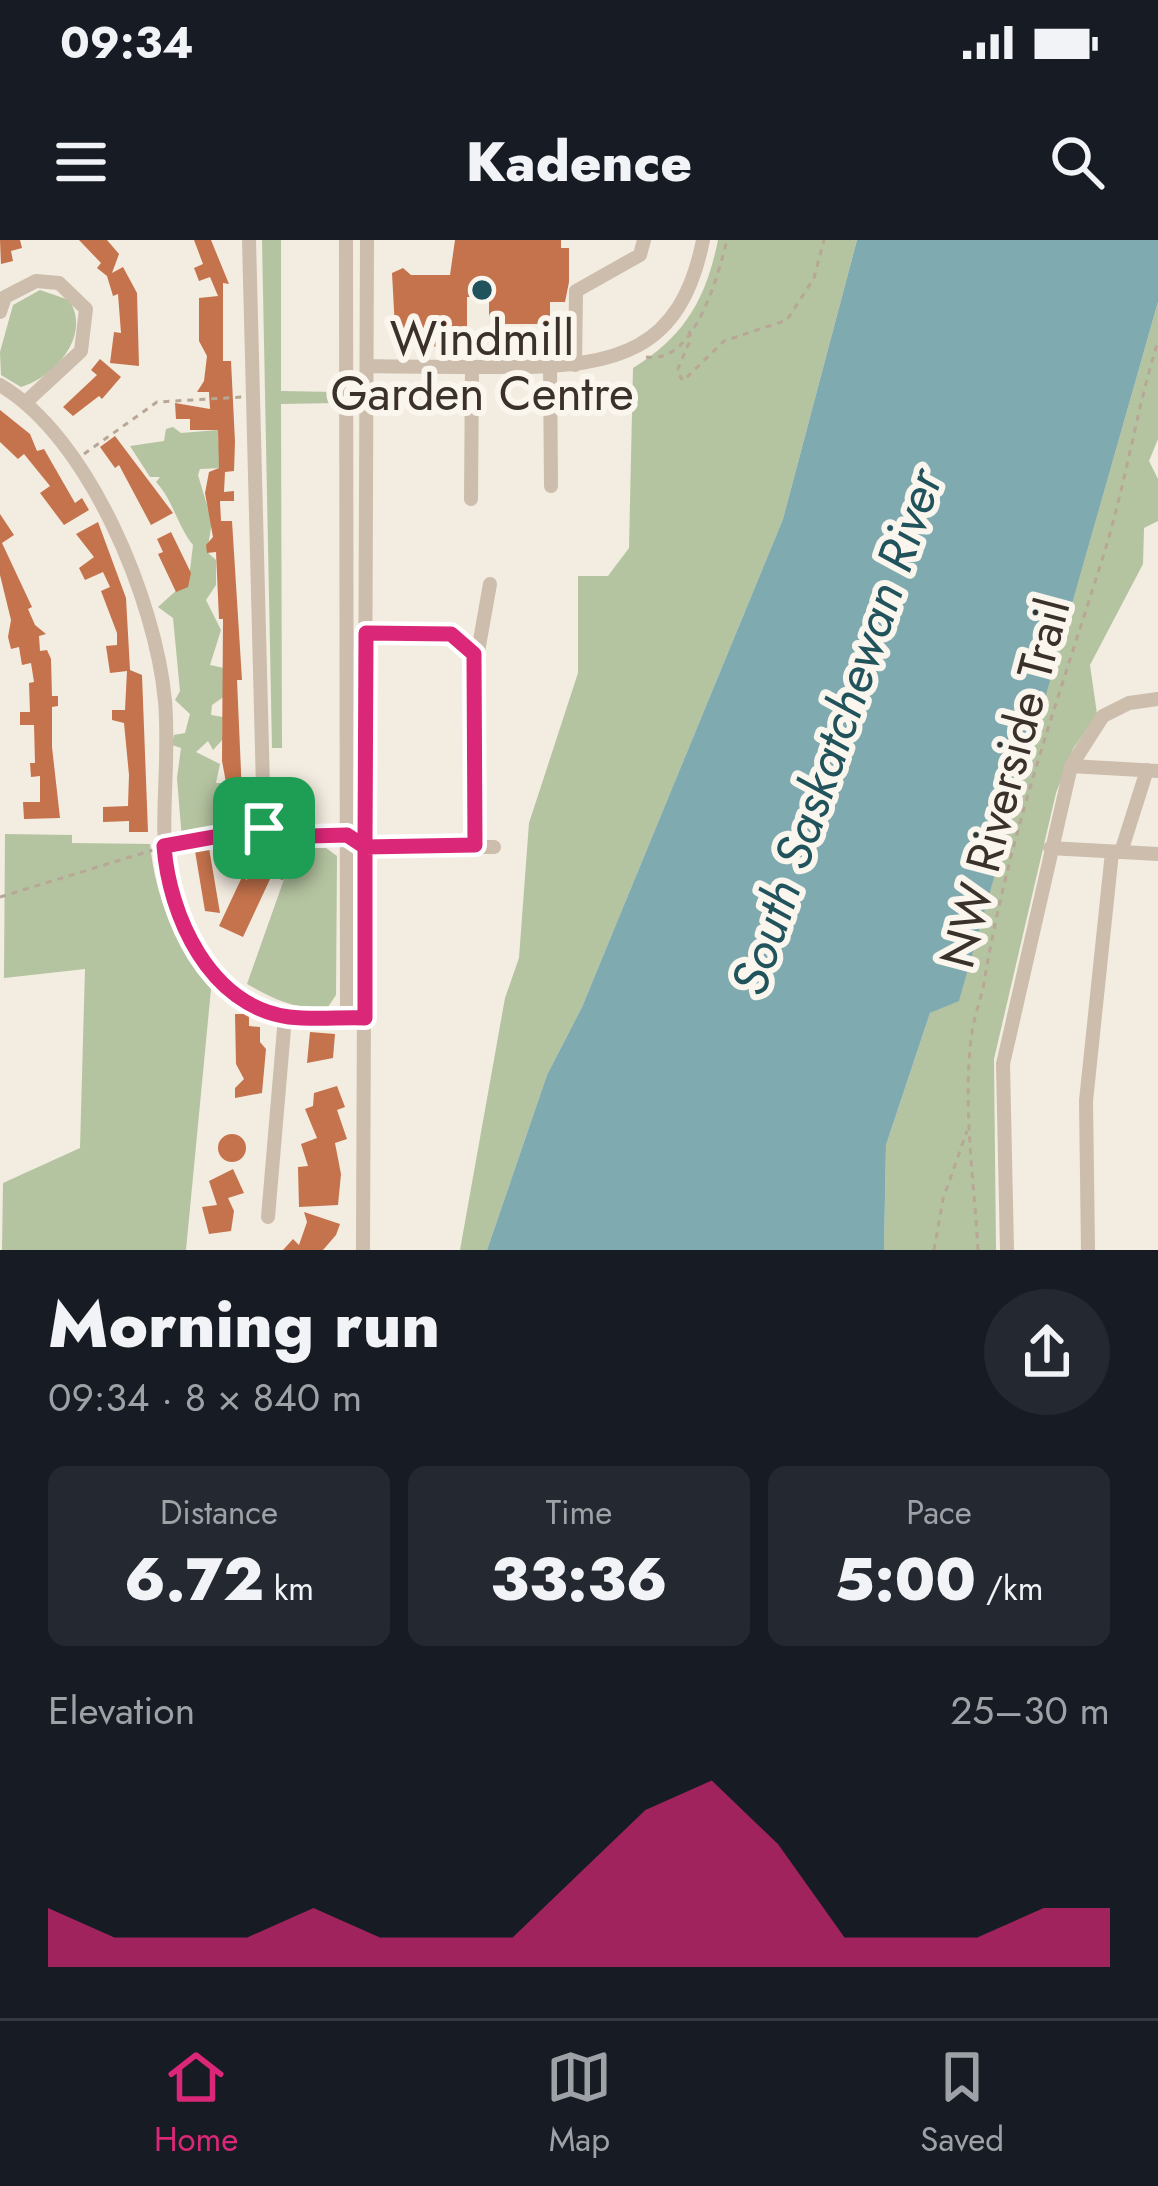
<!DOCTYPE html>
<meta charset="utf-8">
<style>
:root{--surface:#171b24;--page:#242831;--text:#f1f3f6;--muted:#9ea1a6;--line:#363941;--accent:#db2777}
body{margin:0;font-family:Jost,sans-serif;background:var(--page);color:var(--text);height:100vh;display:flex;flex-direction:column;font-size:45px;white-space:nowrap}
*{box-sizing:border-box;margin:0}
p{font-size:39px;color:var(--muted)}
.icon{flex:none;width:66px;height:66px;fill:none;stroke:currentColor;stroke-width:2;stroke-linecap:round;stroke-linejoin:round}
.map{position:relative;height:1010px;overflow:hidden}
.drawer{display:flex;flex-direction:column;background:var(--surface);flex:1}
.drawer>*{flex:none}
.pin{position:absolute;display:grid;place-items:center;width:102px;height:102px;color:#fff;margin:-51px;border-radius:24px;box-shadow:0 6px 18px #0006}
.round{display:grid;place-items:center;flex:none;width:126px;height:126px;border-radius:63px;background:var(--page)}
.headline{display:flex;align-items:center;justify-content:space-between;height:204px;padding:0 48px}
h1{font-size:66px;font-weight:800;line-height:90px}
.stats{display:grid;grid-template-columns:repeat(3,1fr);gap:18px;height:204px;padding:12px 48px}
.stats div{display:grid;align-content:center;border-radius:18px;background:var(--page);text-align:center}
.stats b{font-size:60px;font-weight:800}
.stats small{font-size:33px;font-weight:400}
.stats p{font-size:33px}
.chart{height:336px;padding:24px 48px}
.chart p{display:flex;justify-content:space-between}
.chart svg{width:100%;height:216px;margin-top:12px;fill:var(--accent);opacity:.7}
.status{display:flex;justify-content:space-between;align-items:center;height:84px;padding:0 60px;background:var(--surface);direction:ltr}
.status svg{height:33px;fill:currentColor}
header{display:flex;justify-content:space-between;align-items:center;height:156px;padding:0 48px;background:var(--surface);font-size:54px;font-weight:800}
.tabs{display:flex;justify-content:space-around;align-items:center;height:168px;border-top:3px solid var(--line);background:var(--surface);font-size:33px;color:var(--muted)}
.tabs a{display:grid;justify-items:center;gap:6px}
.tabs .current{color:var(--accent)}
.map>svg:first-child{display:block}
</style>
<div class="status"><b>09:34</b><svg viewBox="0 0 49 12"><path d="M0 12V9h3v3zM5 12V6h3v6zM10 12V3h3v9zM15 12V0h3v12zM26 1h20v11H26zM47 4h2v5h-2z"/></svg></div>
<header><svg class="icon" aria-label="menu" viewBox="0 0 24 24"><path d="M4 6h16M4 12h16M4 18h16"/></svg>Kadence<svg class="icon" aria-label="search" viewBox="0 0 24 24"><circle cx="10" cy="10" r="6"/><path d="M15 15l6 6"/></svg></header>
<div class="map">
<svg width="1158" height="1010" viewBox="0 0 1158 1010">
<rect width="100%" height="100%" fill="#f3ece0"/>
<path fill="#b4c3a0" d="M262,0H281V151L337,152V163L281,164L282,508H272Z
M718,0H857L783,279L582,767L547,835L487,1010H460L505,758L519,718L529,583L578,433V336H608L629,308L633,128C685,96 706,59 718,0Z
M40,50L69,60C92,95 55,137 21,147L1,135L0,112L13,65Z
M1158,62V199L1149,221L1158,239V281L1144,288L1143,324L1090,425L1097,474L1073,509L1056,553L994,819L996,1010H884L886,905L930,773L959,760Z
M173,187L181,193L218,190L220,228L200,229L198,235L212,282L207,312L216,320V345L206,360L221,390L210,425L224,428L225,456L212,465L211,475L223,477L222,495L226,496L213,510L208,501L196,512L220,524L216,543H226L233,580L239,582L232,590L182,600L177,538L181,508L172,505L174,495L185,493L190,474L175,460L180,451L173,378L158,367L189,339L193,305C177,285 173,260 156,242L160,237H150L130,206L164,201L166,189Z
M5,594L72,595V603L150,604C156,662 176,703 211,749L186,1010H2L3,943L80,908L85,729L4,738Z
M307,608H326L337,616L336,755L328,767C298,771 273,759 247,744L294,611Z"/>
<path fill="#7faab0" d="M857,0H1158V62L959,761L930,773L886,905L884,1010H487L547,835L582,767L783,279Z"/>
<path fill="#c5734c" d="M0,0H20L22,8L11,11L13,21L1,24Z
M79,0H107L119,14L112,33L123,27L137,53L139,126L110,123L114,92L121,93L118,54L113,56L107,36L97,28L101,23Z
M194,0H211L229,44L223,43V121H231L235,202L234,231L225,232L224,252L234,251V261H220L221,281H232L242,440H237L243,577L233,580L222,521L223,379H219L216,312L207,313L206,305L213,297L205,253L209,232L219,228L218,190H190V179H176L175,163L210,169L209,152H197L204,141L207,116L199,101V58L218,56L210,37L199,41L194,28L203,24Z
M455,0H561V8H569V42L565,62H550V84H489V57H467V106L396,107L392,33L403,28L411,35H450Z
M100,119L121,137L102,159L99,156L73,176L63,167L97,135L91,130Z
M0,170L30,194L37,211L44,209L75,263L82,258L89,270L64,285L40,253L50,246L24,214L18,219L0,202Z
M115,196L173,273L151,285L119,225L115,228L100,207Z
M0,274L14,295L2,303L32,367L28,369L35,385L46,394L39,396L40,411L47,410L51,419L52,456H58V466L52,467V507L60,578L24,579L23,562H40V536L31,537L30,523H35L34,485H20V472H30L29,443L34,442L31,423L22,425L19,407L11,409L8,397L11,380L0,335Z
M98,282L126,358L130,430L142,435L148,592H129V581L103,582V567L128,566L129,535L124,483L112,480V470H125L127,431L110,433L106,406L117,405V393L101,351L110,347L103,332L85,340L79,328L94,317L76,294Z
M171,292L191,333L188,347L176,352L158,314L163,312L157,299Z
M208,602L220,673L205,671L194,605Z
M256,610L289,620L283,640L271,637L243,697L219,686L242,637L247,640Z
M235,774H249V786L260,787V802L266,809L262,853L235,858V848L244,839L236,824Z
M310,792L335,794L333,818L307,823Z
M337,846L345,867L337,870L347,899L335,903L341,934L338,965L299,967L298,927L308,926L301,904L317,898L305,869L313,866L314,853Z
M218 908a14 14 0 1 1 28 0a14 14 0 1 1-28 0Z
M233,929L244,953L228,958L234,971L231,991L209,994L202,967L217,965L209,941Z
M304,972L340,984L336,995L323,1010H283L293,999L299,1005L307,982Z"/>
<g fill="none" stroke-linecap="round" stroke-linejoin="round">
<path stroke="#b8a796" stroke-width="3" stroke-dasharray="6 6" stroke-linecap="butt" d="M689,91L691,98L677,131L683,141L724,101L787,80L814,38L824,0
M646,117C695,125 718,35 727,0
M84,214L157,162L243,157
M179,601L253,590
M0,657L153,610
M934,1010L943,959L967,891
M978,1010C974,940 963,869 971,799C973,778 982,758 985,737C1009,595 1058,460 1101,323C1125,250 1135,174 1158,101"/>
<path stroke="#ccbdac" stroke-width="14" d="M249,0L264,588L271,597L347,595L366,607H494
M346,0L347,778
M0,72L5,57L36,41L59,43L86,69L81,111L27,161
M575,125L576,51L640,15L644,0
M367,126C416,127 465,127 514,127C616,126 681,112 703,0
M550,126L551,246
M0,145C89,197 156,361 165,461C173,555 143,635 202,718C221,744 251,767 283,776C307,782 339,778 365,778
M471,259L472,127
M366,393L451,394L477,417L490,344
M474,414L475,606
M1071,526L1158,531
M1050,608L1158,614
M1121,612L1147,530
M268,977L285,777
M363,1010L367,0
M1007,1010L1003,824L1071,526L1103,476L1129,463L1158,459
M1088,1010L1086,861L1112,612"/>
</g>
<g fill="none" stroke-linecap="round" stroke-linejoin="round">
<defs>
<path id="route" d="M264,588L164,606C169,675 209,766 289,777C314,780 340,777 365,778V607L475,605L474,414L451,394L366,393L365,607L347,595L271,597L264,588"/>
</defs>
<use href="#route" stroke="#fff" stroke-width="24"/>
<use href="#route" stroke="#db2777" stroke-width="15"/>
</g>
<circle fill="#20535c" stroke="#faf5ed" stroke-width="4.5" cx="482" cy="50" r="12"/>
<g text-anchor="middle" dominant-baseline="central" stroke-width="12" stroke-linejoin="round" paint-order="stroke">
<g font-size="48" fill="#3a312b" stroke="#faf5ed">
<text x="482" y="98">Windmill<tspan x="482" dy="55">Garden Centre</tspan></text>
</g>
<g font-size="48" fill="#3a312b" stroke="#faf5ed">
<text transform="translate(1005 543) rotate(-75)">NW Riverside Trail</text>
</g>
<g font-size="51" font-style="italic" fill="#20535c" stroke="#faf5ed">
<text transform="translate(836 492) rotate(-71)">South Saskatchewan River</text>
</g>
</g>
</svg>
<div class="pin" style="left:264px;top:588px;background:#1e9e55"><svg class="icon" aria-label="arrive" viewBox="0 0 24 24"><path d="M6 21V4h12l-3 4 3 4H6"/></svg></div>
</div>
<section class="drawer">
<div class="headline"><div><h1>Morning run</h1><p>09:34 · 8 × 840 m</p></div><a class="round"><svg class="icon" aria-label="share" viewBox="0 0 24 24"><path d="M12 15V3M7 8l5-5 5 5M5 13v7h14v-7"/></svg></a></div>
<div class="stats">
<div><p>Distance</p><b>6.72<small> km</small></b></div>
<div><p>Time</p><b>33:36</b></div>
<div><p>Pace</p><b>5:00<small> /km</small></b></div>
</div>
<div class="chart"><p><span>Elevation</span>25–30 m</p>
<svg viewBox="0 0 160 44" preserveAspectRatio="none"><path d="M0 44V32L10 38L20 38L30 38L40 32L50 38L60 38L70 38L80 25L90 12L100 6L110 19L120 38L130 38L140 38L150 32L160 32V44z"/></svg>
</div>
</section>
<nav class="tabs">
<a class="current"><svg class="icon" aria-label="home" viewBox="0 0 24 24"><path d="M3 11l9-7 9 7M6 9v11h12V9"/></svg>Home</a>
<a><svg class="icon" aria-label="map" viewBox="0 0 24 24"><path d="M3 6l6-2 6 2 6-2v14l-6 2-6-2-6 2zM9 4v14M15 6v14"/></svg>Map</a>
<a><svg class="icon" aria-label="saved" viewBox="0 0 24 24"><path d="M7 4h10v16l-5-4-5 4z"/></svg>Saved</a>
</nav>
